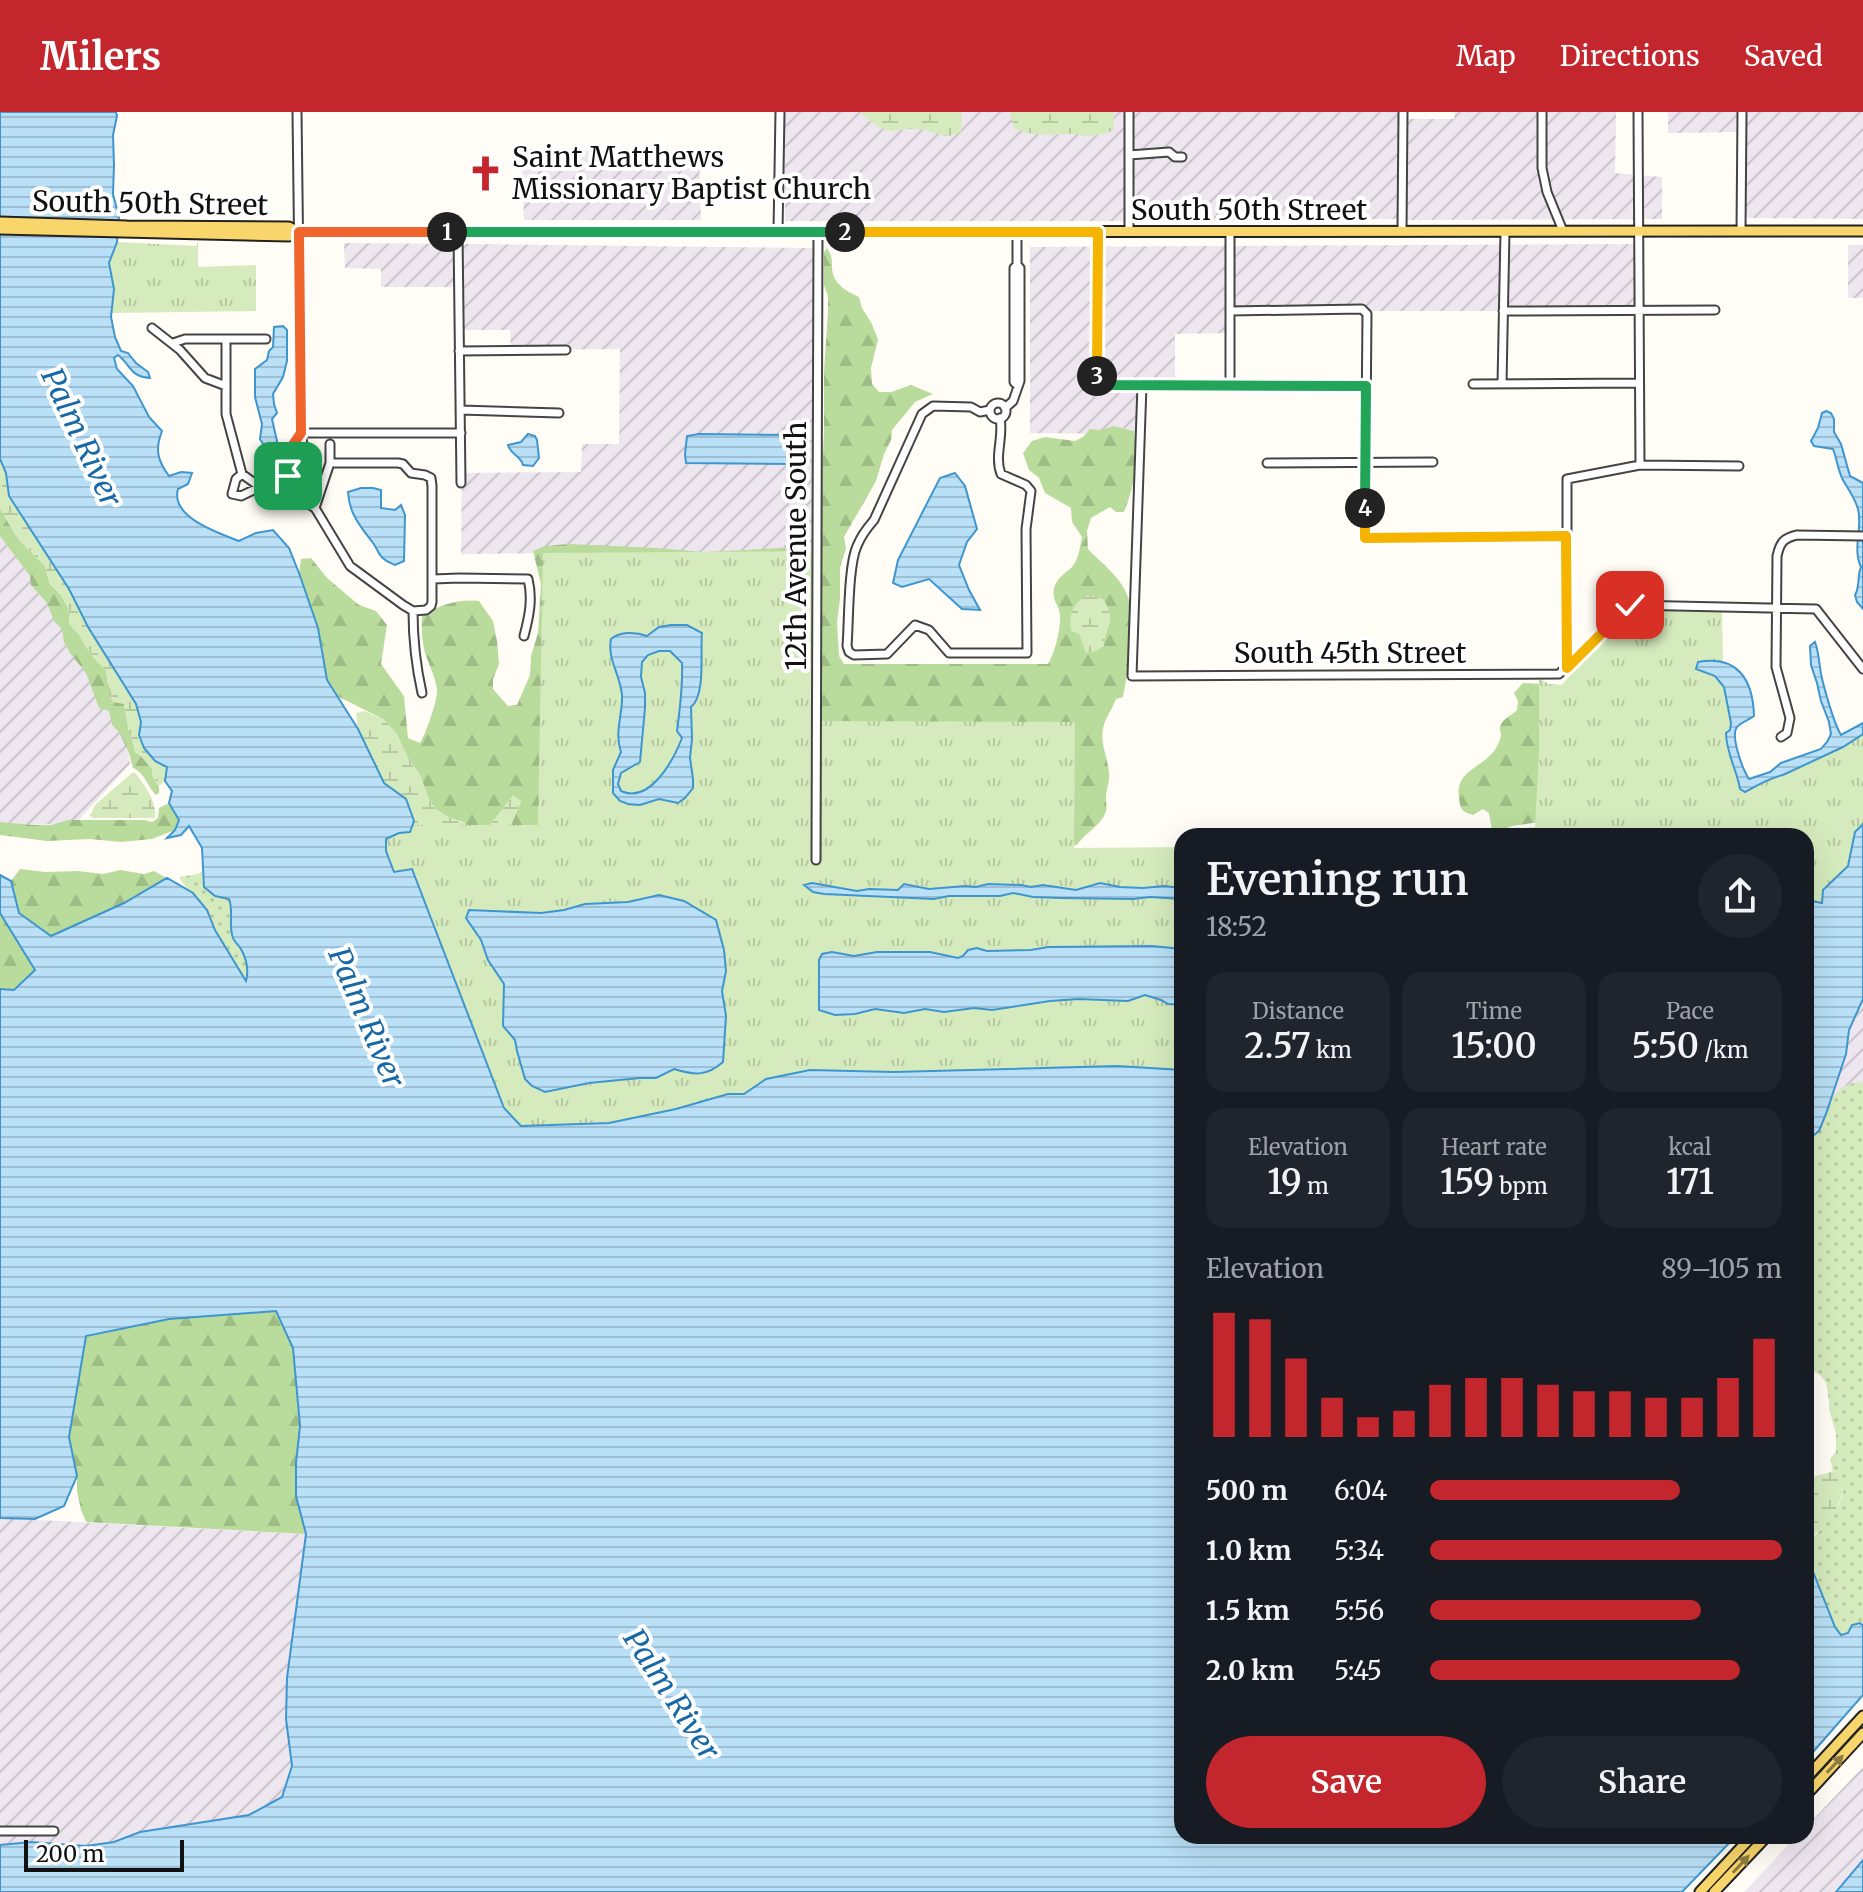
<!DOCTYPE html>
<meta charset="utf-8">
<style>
:root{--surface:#171b24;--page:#20242c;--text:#f1f3f6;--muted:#9ea1a6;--accent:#c4262e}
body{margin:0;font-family:Merriweather,serif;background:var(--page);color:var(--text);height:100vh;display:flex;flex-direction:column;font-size:30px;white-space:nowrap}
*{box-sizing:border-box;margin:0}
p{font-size:26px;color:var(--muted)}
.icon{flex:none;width:44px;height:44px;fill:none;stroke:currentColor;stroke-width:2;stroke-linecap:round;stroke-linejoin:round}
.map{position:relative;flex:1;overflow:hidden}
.panel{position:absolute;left:1174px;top:716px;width:640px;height:1016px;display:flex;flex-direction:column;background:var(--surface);border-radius:24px;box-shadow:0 8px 32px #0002}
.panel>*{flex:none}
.scale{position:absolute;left:24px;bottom:20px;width:160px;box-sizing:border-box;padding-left:8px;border:4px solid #111;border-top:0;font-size:22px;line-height:28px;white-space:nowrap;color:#111;-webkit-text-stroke:6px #fff;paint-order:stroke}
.pin{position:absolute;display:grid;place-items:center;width:68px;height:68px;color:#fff;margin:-34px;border-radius:16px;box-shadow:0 4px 12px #0006}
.km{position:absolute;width:40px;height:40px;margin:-20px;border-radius:50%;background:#222;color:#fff;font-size:22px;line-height:40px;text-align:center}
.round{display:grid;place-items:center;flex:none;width:84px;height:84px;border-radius:42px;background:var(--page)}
.head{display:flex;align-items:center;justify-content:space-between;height:136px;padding:0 32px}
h1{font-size:44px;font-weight:600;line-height:60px}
.stats{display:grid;grid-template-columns:repeat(3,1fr);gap:12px;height:136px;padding:8px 32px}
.stats div{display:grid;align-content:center;border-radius:20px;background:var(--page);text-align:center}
.stats b{font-size:34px;font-weight:600}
.stats small{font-size:22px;font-weight:400}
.stats p{font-size:22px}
.chart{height:224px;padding:16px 32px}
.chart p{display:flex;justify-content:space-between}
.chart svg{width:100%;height:144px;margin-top:8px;stroke:var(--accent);stroke-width:6}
.primary-button{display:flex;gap:16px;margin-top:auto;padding:16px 32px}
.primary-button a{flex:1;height:92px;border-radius:48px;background:var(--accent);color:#fff;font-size:32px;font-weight:600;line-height:92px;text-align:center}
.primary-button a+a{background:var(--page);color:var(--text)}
ul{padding:0 32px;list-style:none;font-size:26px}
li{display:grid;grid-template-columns:128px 96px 1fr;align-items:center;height:60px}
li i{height:20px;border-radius:10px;background:var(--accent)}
header{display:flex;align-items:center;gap:48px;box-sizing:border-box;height:112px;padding:0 40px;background:var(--accent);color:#fff}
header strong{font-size:38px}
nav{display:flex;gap:44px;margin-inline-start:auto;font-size:28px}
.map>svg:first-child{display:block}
</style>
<header>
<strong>Milers</strong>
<nav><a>Map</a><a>Directions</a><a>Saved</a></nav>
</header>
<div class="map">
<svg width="1863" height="1780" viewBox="0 0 1863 1780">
<defs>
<pattern id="industrial-furrows" width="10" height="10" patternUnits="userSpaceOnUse" patternTransform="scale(2)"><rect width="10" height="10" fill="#eee6ef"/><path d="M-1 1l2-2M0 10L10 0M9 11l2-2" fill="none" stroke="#cbc4cc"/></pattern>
<pattern id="grass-dots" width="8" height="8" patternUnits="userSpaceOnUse" patternTransform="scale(2)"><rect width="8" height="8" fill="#d5ebbd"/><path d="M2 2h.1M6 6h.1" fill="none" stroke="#b6c8a1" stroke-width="1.8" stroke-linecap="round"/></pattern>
<pattern id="forest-firs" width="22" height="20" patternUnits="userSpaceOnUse" patternTransform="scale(2)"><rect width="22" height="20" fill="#b9dc9c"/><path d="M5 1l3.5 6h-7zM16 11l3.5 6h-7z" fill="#9ebc85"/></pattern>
<pattern id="wetland-marsh" width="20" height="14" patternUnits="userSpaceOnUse" patternTransform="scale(2)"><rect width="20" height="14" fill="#d5ebbd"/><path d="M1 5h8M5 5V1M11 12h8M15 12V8" fill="none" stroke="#b6c8a1"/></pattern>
<pattern id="park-tufts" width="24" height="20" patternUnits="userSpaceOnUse" patternTransform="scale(2)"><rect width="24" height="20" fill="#d5ebbd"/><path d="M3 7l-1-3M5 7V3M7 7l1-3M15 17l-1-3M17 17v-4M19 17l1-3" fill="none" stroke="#b6c8a1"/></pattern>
<pattern id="water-rules" width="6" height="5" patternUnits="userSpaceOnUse" patternTransform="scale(2)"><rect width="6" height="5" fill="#b9e0f7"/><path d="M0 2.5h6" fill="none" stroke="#9ebfd3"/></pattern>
</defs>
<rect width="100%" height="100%" fill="#fffdf5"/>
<path fill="url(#industrial-furrows)" d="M784,0H1127L1126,109H785Z
M1130,0H1401L1397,107L1135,109L1130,49Z
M1455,0H1616L1615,61L1662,65V107L1407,108L1406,7H1454Z
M1668,0H1741V20L1668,21Z
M1745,0H1863V107L1748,106L1745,97Z
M699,37L701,108H524L521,40Z
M344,131L455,132L458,175H381V157L345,156Z
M464,132L815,136L818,439L461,442L462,361L581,360L582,332H619L620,237L511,238L510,218H461V144Z
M1637,132L1638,199H1225V221L1175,222V276L1149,278L1145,281V322L1030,321V135Z
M1848,133H1863V186H1848Z
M0,395L37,453L126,620L130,652L75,712L0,713Z
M1863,887V991H1829L1846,942L1849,918Z
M0,1406L306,1422L287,1566L286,1607L292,1654L282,1685L249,1703L140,1720L114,1730L86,1734L31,1730L0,1733Z
M1863,1655V1748L1836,1780H1744L1797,1724H1806V1715Z"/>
<path fill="url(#grass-dots)" d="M202,759L204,775L215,784L229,787C234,801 228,814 233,827C234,828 240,836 241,838C248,848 249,858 247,870L215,818L207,798L186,776L179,765L198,762Z
M1859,969L1863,971V1514L1860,1511L1848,1521L1841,1523L1835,1516L1806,1442C1806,1430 1813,1426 1821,1417C1831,1406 1845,1388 1843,1372C1843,1368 1841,1364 1839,1360L1833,1359L1830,1347L1836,1340V1322L1829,1297V1289L1826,1270L1819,1262L1809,1258L1806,1216V1126L1810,1104L1807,1029L1819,1019L1829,991L1836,982L1845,974Z"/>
<path fill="url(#forest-firs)" d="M827,136C832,144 832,147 832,156C833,172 846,179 859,185L862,196L872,212L878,228L871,256L872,272L879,280H891L911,273L933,282L915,290L892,318L891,328L884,342L876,369L844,425L846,437L840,455V487L837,510L839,544L844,552H1048C1055,541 1061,516 1060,503C1059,491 1050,488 1055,473C1059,464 1066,461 1072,455C1079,447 1080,434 1082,425L1072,410L1071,396L1045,381L1039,366L1029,358L1023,341L1032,329L1045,325L1075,329L1083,325L1090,317L1101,318L1114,314L1134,319C1138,352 1136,369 1124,400H1116L1110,395L1091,406L1087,419L1088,437C1102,452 1121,465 1128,485C1136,506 1128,562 1123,585L1116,587C1112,597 1105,607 1103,616C1100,632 1108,646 1109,661C1110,670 1106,677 1106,686C1106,688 1107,697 1106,699C1102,713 1085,721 1077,733L1061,736L818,730L821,380L824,321V259L828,200V184L824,173V140Z
M0,397L18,427L45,454L50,472L61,483L68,496L70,503L69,512L78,521L92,544L106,558L108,571L111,578L119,590L124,592L129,620L133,630L135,640L141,644L152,657L153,665L159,675V681L156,683C148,675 144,660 133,656L129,641L119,620L112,613L109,599L99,596L86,561L70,541L64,530L62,517L54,509L47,491L31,473L30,464L0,424Z
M569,432L657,436L704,440L801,435L807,448L562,718L519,729L511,713L521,689L513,684L488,716L474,726L464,710L450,706L436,698L428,686L420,663L408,646L396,621L383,607L337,584L327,568L318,516L299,461L301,447L311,446L327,466L359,493L376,499L387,513L381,552L404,584L408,626L420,631C426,621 438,588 437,577C435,564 429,553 425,541C422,529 421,515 422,503C442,493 456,487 479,489L493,509L497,529L499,552L493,567V577L508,594L517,593L530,563L531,544L538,521L541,472L533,439L545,434Z
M1631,495L1545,709L1512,714L1502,718H1492L1489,701L1483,697L1473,703C1462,700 1460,697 1459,686C1455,659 1480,657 1494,639C1497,635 1501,627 1501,622C1501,620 1499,618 1500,615C1501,608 1512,603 1517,598L1518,589L1514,581L1523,571L1562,573Z
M169,691L179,708L175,718L152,727L121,730L90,727L47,729L0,723V710L34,713H51L68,708H144L152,710L158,706L159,696Z
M20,757L45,760L78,759L103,762L120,758L144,762L154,759L167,766L124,791L51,824L19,801L11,769Z
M0,801L35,858L14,878L0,877Z
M276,1199L293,1236L300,1314L296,1351V1383L306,1422L86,1410L81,1398L77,1379V1364L69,1325L86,1224L169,1207Z"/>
<path fill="url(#wetland-marsh)" d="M859,0H962L961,20C945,28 934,20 918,17C908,16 896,21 886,18C875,15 868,6 859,0Z
M1010,0H1114L1113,19C1105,21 1096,24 1087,24C1082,24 1078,22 1073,22C1052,22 1035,26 1014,16Z
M0,347L6,361L9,384L69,477L88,515L136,592L141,610L139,623L155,649L167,655L165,669L159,674L153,665L152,657L141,644L135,640L133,630L129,620L124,592L113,590L109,583L111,578L108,571L106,558L92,544L78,521L69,512L70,503L68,496L61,483L50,472L45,454L18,427L0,397Z
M1088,483L1103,487C1118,509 1105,514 1104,534L1096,539L1086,541L1079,522L1071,519C1069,503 1072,491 1088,483Z
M364,599L383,607L396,621L408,646L420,663L428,686L436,698L450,706L464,710L474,726L488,716L513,683L521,689L511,713L505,745L419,740L406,688L384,671L358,617L356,601Z
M132,661H135C145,673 157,690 155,706H93L90,704L95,693Z
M1833,1359L1839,1360L1844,1367C1844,1388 1831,1411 1813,1423L1806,1420C1806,1404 1801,1377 1813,1366C1819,1361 1826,1363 1833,1359Z"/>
<path fill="url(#park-tufts)" d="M117,130L197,134L198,130V155L256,153V199L111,201L114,177L109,151Z
M818,439V609L1075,610L1074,736L1182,735V958L1114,954L894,960L810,958L766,967L745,982H728L676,997L609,1011L521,1014L504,996L412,758L394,760L386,739V727L399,721L410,720L413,713H538L543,441Z
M1631,495L1722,496L1723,551L1696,557L1715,564L1724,575L1731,611L1726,630L1728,641L1738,661L1740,677L1745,680C1756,675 1771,665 1783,663L1843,635L1863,622V712L1855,720L1848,754L1823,778L1822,791L1806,788V724H1450L1535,715L1539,640V566L1550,573H1562Z"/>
<path fill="url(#water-rules)" stroke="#3f96cf" stroke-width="2" fill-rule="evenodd" d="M0,0H116L117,4L113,23L114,53L113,82L119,105L117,130L109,151L114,177L111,205L115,225L121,239L128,241L136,251L148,260L150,266C130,265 131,253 118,243L114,246L117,257L133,274L149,305L162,319C155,337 157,348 169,364L181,360L192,361L188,372L178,377C170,405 218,421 239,429L256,421L273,418L289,436L299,461L318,516L327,568L358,617L384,671L406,687L414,709L410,720L399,721L386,727V739L394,760L412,757L504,996L521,1014L609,1011L676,997L728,982H744L766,967L810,958L894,960L1117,954L1182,958V1724H1736L1682,1780H0V1733L31,1730L86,1734L114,1730L140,1720L249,1703L282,1685L292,1654L286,1607L287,1566L306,1422L296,1384V1351L300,1314L293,1236L276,1199L169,1207L86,1224L69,1325L77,1364L64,1394L35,1407L0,1406V877L14,878L35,858L0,801V763L11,769L19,801L51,824L124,791L167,766L193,781L207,798L215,818L246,869C249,858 247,848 241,837C240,835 234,829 233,826C228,813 234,800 229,787L215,784L204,775L202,736L189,714L181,723L167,726L175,718L179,708L169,691L172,679L165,669L167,655L155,649L144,636L139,623L141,610L136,592L88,515L69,477L9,384L6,361L0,347Z
M283,214L287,218V249L283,265L273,282L274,292L277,301L272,307L277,329L272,336L267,338L260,327L262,312L255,285V257L267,248L269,239L273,235L274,215Z
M1826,299L1831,301L1834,307V320L1841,332L1850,364L1863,371V497L1857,490L1855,483C1860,476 1857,464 1861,455C1852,436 1863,416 1858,397C1855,386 1848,377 1843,368C1838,359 1837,347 1833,337L1814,334L1811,329L1818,316L1822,301Z
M528,322L535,324L537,328L539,346L533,354L523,353C521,344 510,342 508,333L521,330Z
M699,322L799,323L802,324L806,345L805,350L794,352L686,351L685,342L687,324Z
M955,361L965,374L977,417L967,430L959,453L969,478L980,498L962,497L929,467L902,475L893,471L898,448L940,366Z
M361,376H373L381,378V396L395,398L401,393L405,403L404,449L395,453C391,451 387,450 384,447C379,444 377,436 373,431C361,415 349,402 348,380Z
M671,513H687L702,521C700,540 706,583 691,595L692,627L690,646L693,667V676L685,686L678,691L659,687L640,693L628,692L620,689L613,681V658L621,640C614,620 623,602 622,583C620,562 607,547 611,527C620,519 636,520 647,524L659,515ZM659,539H670L682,551C683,575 680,596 677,619L682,626C673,649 650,692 621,679L618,672L621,661L640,650L645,596V581L641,565L642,550L648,543Z
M1815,530C1819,541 1819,551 1821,562C1824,576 1834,612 1841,623L1863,611V622L1843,635L1783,663C1771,665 1756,674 1745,680L1740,677C1737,658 1726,641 1726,621L1730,618L1731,611L1724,575L1715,564L1696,557L1698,550C1737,543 1753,567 1754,604C1749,608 1741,610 1737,615C1730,624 1743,658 1749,667L1770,660L1781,651L1821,637L1827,630L1831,622L1829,610L1821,589L1817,571L1811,553L1810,534Z
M1863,712V887L1849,918L1846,942L1826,1002L1819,1019L1807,1029L1810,1104L1806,1126V788L1822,791L1823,778L1848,754L1855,720Z
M812,771L857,779L869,777L898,778L904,772L929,777L965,774L976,775L988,772L1021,773L1031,775L1043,773L1076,778L1100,771L1120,775L1143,776L1164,774L1182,776V787L1150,785L1133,787L1061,786L1033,785L1013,781L1000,784H949L934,787L824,782L813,780L804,773Z
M659,783L684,789L716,808L724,838L726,859L722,879L726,904L723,950C706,965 694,963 674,957L656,966H640L589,971L545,980L532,974L525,967L517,939L515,928L503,914L504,872L488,848L481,828L466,806L469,798L541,801L564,798L585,792L628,790Z
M1152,834L1182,837V893L1168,892L1161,888L1145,883L1128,889L1078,887L1050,889L992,898L974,896L944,900L925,897L904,901L875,897L855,902L835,903L819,898V848L822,842L832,840L854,844L877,840H930L958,846L963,844L968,838L977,836L987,839L1031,838L1048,835Z
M1806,1442L1835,1515L1841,1523L1848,1521L1852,1513L1860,1511L1863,1514V1583L1806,1648Z
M1863,1748V1780H1836Z"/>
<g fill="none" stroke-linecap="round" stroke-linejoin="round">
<defs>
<path id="minor" d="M1129,0V120
M1542,0V56L1547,80L1563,119
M1638,0L1640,353
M1129,43L1169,40L1175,45H1182
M1402,119L1403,0
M1741,119L1742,0
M458,120L461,371
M778,120L780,0
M1098,120L1097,269L1100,273L1366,274
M1017,153L1014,156V270L1018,274
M1230,199L1362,197L1367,202L1365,426L1566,424
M1503,199L1715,198
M152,216L180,238L205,266L226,274
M226,228V302L242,362L260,375L282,377L315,396L350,454L403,493L413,499L426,498L431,494L432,490V374L431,366L425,363L411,361L403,352L398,351H330
M173,231L185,227H266
M459,239L566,238
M1473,272L1639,271
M1502,272L1505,119
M1142,273L1132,564L1559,562L1630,493L1816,497L1863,557
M1230,274V119
M990 299a8 8 0 1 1 16 0a8 8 0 1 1-16 0Z
M1005,296L1013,289L1020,269V156L1017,153V120
M460,298L559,301
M990,298L980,300L971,295L933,294L922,302L874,408C867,416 861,424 857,434C848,454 849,509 847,534L849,540L854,543L887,542L915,513L929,518L949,541H1027L1026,417L1031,379L1026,373L1001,362C994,344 1004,325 1000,306
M301,321H461
M1267,351L1433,350
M242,362L236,367L232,382L241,384L260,375
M282,377C293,357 282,358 285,344C287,336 296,328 301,321
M289,381L295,366L304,350L305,345L301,321L297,0
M315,396L330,351V332
M433,467L459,466L528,467C533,487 529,505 524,524
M413,499C413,528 416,554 422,581
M1567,556V367L1640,353L1739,354
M1781,625L1787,621L1790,606L1776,555L1777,444C1780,431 1783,426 1797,423L1863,424
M816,748L818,120
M0,1719H54"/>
<path id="major" d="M0,110L127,114L289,115L299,120
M0,117L289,124L299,120L1863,119
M1806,1666L1863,1604
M1806,1683L1863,1621
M1700,1780L1752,1724
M1714,1780L1767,1724"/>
</defs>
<use href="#minor" stroke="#444" stroke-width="11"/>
<use href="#major" stroke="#222" stroke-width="13"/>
<use href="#minor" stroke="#fff" stroke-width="7"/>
<use href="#major" stroke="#f9d66b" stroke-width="9"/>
</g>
<defs><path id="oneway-solid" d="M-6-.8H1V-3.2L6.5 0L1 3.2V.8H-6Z" transform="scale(2)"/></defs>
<g fill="#917d42">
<use href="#oneway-solid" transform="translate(1835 1652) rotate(-47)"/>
<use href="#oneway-solid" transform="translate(1741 1752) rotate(-47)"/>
</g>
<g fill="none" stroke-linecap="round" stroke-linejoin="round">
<defs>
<path id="split-1" d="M288,364L285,344L301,321L299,120H447"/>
<path id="split-2" d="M447,120H845"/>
<path id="split-3" d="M845,120H1098L1097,264"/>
<path id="split-4" d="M1097,264V269L1100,273L1366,274L1365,396"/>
<path id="split-5" d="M1365,396V426L1566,424L1567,556L1630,493"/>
</defs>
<use href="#split-1" stroke="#fff" stroke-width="16"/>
<use href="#split-2" stroke="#fff" stroke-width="16"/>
<use href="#split-3" stroke="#fff" stroke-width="16"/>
<use href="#split-4" stroke="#fff" stroke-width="16"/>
<use href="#split-5" stroke="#fff" stroke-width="16"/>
<use href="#split-1" stroke="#f0652b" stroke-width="10"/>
<use href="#split-2" stroke="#22a559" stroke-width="10"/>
<use href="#split-3" stroke="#f5b400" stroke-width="10"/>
<use href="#split-4" stroke="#22a559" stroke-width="10"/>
<use href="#split-5" stroke="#f5b400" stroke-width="10"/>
</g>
<defs>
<symbol id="church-bare" viewBox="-9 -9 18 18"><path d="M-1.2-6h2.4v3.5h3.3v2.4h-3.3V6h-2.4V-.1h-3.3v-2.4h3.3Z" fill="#c4262e" stroke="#fff" stroke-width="2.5" paint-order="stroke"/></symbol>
</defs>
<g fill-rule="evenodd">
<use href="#church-bare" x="460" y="36" width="51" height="51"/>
</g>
<g text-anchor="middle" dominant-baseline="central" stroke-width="8" stroke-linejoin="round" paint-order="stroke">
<g font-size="28" fill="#111" stroke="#fff" text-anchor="start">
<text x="512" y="45">Saint Matthews<tspan x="512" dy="32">Missionary Baptist Church</tspan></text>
</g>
<g font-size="28" fill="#111" stroke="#fff">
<text transform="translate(150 91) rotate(1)">South 50th Street</text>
<text x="1249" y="98">South 50th Street</text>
<text transform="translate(796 434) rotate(-90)">12th Avenue South</text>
<text x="1350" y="541">South 45th Street</text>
</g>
<g font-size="30" font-style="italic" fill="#1768a6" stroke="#fff">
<text transform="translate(82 325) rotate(65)">Palm River</text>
<text transform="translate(367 905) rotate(67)">Palm River</text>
<text transform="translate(672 1582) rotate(57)">Palm River</text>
</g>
</g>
</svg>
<div class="scale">200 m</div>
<div class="pin" style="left:288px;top:364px;background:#1e9e55"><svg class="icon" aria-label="arrive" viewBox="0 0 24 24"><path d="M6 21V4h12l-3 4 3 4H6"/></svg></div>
<div class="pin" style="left:1630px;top:493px;background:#d93025"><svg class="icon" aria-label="check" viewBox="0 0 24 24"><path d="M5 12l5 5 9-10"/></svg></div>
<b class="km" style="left:447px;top:120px">1</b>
<b class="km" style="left:845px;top:120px">2</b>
<b class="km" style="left:1097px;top:264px">3</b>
<b class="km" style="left:1365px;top:396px">4</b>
<section class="panel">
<div class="head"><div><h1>Evening run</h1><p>18:52</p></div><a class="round"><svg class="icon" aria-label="share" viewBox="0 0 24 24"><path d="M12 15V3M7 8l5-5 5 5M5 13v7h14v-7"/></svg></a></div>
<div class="stats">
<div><p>Distance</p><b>2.57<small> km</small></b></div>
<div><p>Time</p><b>15:00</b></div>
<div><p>Pace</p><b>5:50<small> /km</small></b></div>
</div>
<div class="stats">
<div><p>Elevation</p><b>19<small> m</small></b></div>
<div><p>Heart rate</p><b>159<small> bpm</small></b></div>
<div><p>kcal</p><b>171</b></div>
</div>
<div class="chart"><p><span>Elevation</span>89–105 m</p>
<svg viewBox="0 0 160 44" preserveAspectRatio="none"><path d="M5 44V6M15 44V8M25 44V20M35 44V32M45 44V38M55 44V36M65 44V28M75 44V26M85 44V26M95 44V28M105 44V30M115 44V30M125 44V32M135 44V32M145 44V26M155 44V14"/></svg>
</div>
<ul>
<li><b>500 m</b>6:04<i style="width:71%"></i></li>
<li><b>1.0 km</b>5:34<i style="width:100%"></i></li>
<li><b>1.5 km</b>5:56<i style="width:77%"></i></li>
<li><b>2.0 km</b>5:45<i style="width:88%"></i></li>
</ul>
<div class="primary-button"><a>Save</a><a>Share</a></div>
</section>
</div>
